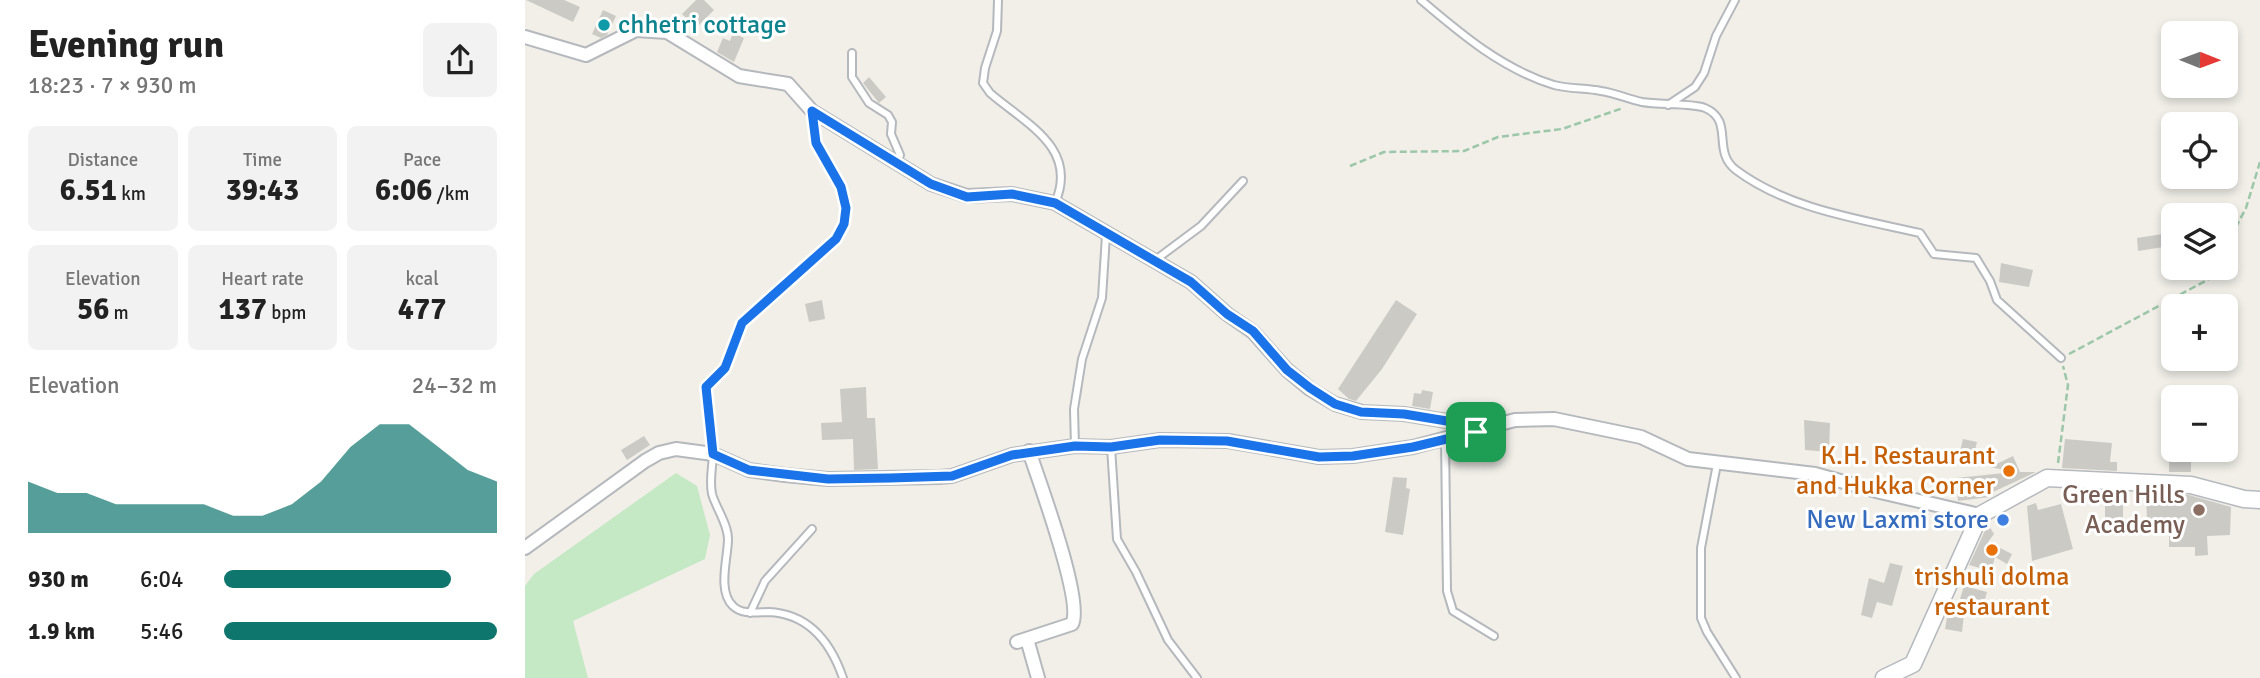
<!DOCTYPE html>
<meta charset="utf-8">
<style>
:root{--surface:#fff;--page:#f2f2f2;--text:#222;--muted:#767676;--accent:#0f766e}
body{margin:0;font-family:Signika,sans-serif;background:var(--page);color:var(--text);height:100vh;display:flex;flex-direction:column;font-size:26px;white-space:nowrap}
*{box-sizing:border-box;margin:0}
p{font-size:23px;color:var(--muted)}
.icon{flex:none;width:38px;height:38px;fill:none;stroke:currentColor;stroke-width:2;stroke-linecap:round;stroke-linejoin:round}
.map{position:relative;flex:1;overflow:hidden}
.sheet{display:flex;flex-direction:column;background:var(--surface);width:525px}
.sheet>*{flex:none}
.needle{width:46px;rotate:91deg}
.buttons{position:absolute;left:1636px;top:21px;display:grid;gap:14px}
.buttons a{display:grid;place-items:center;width:77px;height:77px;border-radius:10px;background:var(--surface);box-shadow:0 4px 10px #0003;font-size:35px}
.pin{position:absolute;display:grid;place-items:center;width:60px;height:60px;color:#fff;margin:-30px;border-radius:14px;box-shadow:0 4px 10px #0006}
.round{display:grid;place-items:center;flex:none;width:74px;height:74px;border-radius:10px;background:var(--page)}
.head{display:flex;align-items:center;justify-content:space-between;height:119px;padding:0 28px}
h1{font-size:38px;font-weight:800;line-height:52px}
.stats{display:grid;grid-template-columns:repeat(3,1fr);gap:10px;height:119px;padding:7px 28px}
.stats div{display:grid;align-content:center;border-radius:10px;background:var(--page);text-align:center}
.stats b{font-size:30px;font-weight:800}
.stats small{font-size:19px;font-weight:400}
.stats p{font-size:19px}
.chart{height:196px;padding:14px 28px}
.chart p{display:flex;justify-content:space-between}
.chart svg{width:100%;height:126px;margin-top:7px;fill:var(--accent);opacity:.7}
ul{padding:0 28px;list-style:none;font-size:23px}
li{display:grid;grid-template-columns:112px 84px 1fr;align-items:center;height:52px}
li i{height:18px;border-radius:9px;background:var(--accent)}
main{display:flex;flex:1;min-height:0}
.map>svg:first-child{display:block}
</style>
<main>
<section class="sheet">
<div class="head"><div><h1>Evening run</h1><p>18:23 · 7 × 930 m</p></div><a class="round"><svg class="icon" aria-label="share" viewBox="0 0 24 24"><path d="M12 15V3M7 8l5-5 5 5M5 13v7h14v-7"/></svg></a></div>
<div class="stats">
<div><p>Distance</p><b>6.51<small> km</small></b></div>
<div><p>Time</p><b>39:43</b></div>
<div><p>Pace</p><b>6:06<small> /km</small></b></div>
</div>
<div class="stats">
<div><p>Elevation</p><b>56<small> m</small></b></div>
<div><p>Heart rate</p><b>137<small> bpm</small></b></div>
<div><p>kcal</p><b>477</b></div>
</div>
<div class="chart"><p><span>Elevation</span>24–32 m</p>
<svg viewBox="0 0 160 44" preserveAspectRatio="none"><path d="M0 44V26L10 30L20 30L30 34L40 34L50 34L60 34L70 38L80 38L90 34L100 26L110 14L120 6L130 6L140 14L150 22L160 26V44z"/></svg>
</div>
<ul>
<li><b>930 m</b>6:04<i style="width:83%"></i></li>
<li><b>1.9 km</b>5:46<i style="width:100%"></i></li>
</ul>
</section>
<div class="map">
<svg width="1735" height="678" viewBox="0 0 1735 678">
<rect width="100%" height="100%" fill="#f1efe8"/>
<path fill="#c5e8c5" d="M151,473L172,486L185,535L180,559L48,621L63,678H0V586L9,574Z"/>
<path fill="#cccac5" d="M1,0H39L55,7L48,22Z
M171,0H179L189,10L171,28L157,14Z
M78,10L91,16L82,35L76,38L67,34Z
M208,33L219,38L209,62L192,52L198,38L205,41Z
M344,77L361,97L354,103L338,83Z
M1644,233L1645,246L1613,251L1612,238Z
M1476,263L1508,270L1504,287L1474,282Z
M297,300L300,319L284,322L280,304Z
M871,300L892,314L857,369L831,401L824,399L813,389Z
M341,387L342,418H350L353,469L329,470L328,439L297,440L296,423L317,422L315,389Z
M897,390L908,392L905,409L887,406L889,393L896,394Z
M1279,420L1305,423L1304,452L1280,450Z
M119,436L125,445L102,460L96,450Z
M1438,439L1452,442L1447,463L1433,460Z
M1540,439L1587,443L1585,462H1592V471L1537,468Z
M1644,450H1666V472H1644Z
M1488,456L1495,472H1511L1468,492L1469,495L1465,497L1433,501L1431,478L1489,472L1465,467Z
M868,477L882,478L881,488L885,489L878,535L860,532Z
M1580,491L1598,494V519H1580Z
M1621,493L1664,495L1706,507L1705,535L1682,536L1683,555L1670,556V547H1644V519L1622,520Z
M1511,503L1513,510L1536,504L1548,549L1507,561L1502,506Z
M1463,524L1469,534L1463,542L1487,554L1482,564L1470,557L1466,571L1444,565Z
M1365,563L1378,566L1367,606L1352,602L1347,618L1336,615L1344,578L1359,583Z
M1439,586L1462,592L1458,606L1435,599Z
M1423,611L1439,614L1437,632L1420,629Z"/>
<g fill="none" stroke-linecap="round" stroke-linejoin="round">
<defs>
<path id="lane" d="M473,0L472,31L460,68L458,83L465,93C501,124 554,148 530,203
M896,0C936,34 977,69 1029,85C1044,89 1061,88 1076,91C1090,93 1103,99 1117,102C1133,105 1168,103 1180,108C1210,121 1186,151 1211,170C1263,209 1334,219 1395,233L1409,254L1451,258L1465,281L1472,300L1536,358
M327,53V77L344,103L363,115L367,122L366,134L375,155L372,164
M1143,105L1170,87L1179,73L1191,36L1210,0
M287,113L291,143L316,187L321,208L319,224L311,239L217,323L200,368L182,387C184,409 187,430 188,451C188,466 184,479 187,494C191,508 203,524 203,539C203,558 192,591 208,606C217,615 232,612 244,612C284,614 306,643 318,678
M629,261L676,226L718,181
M920,439L922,591L928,611L969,636
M550,446L549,409L557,359L577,298L581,235
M586,447L592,539L611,572L643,640L672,678
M1192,464L1176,548V618L1182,632L1211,678
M225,613L240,581L287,529"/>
<path id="street" d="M0,37L61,55L111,30L142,32L214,76L263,84L287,111L406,184L442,196L487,194L530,203L666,282L702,314L728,332L762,370L785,389L810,404L837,412L879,414L934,423L952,432
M0,548L120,461L134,453L151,449L188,454L224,470L260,475L303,479L414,477L427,476L487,455L550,446L586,447L635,440L703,441L794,457L828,456L888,447L990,420L1029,419L1116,437L1163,459L1290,474L1355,492L1455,515
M502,639L513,678
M492,642L547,624C559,602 514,481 504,451"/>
<path id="secondary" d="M1359,678L1388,664L1455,515L1522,478L1666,485L1719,499L1735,500"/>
</defs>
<use href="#lane" stroke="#b5b8bc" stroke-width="10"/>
<use href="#street" stroke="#b5b8bc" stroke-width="16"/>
<use href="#secondary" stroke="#b6babf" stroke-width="19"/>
<path stroke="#9cc7a9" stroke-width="2.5" stroke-dasharray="7 3.5" stroke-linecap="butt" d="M825,166L859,152L939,151L973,137L1037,129L1098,108
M1701,246L1721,208L1735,162
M1544,354L1684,279L1690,268
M1533,463L1543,385L1538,366"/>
<use href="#lane" stroke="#fff" stroke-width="6"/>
<use href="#street" stroke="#fff" stroke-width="12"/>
<use href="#secondary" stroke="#fff" stroke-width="16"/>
</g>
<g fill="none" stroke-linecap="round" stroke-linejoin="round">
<defs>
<path id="route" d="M287,111L406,184L442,197L487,194L530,203L666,282L702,314L728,331L762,370L785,388L810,404L836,412L879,414L934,423L951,432L888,447L828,456L794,457L702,441L635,440L586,447L550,446L487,455L427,476L365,478L303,479L224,470L188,454L181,387L200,368L217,323L311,239L319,224L321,208L316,187L291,143Z"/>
</defs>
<use href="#route" stroke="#fff" stroke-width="14"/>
<use href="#route" stroke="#1a73e8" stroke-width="9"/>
</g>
<circle fill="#0f9aa8" stroke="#fff" stroke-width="2.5" cx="79" cy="25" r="7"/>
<g fill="#e8710a" stroke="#fff" stroke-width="2.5">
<circle cx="1484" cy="471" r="7"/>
<circle cx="1467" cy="550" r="7"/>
</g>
<circle fill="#8d6e63" stroke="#fff" stroke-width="2.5" cx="1674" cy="510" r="7"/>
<circle fill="#3f7fe0" stroke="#fff" stroke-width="2.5" cx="1478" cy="520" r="7"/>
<g text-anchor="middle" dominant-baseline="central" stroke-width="6" stroke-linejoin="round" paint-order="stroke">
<g font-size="26" fill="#0d838f" stroke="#fff" text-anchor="start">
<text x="93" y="25">chhetri cottage</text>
</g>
<g font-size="26" fill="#c56008" stroke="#fff" text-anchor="end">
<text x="1470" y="456">K.H. Restaurant<tspan x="1470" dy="30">and Hukka Corner</tspan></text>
<text x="1467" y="577" text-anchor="middle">trishuli dolma<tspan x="1467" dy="30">restaurant</tspan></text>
</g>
<g font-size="26" fill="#785e54" stroke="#fff" text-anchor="end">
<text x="1660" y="495">Green Hills<tspan x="1660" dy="30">Academy</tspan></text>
</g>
<g font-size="26" fill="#366cbe" stroke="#fff" text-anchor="end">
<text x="1464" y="520">New Laxmi store</text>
</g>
</g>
</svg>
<div class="buttons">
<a><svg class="needle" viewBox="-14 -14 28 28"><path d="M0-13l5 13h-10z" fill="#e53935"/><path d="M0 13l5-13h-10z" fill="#767676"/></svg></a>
<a><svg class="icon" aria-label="locate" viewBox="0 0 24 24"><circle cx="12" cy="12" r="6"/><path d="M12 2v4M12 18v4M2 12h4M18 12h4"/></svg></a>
<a><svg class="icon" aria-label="layers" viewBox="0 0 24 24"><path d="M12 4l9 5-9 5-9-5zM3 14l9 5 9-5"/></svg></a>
<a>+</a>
<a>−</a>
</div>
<div class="pin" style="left:951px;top:432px;background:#1e9e55"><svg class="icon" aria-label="arrive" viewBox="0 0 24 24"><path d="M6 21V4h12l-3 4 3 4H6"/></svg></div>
</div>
</main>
